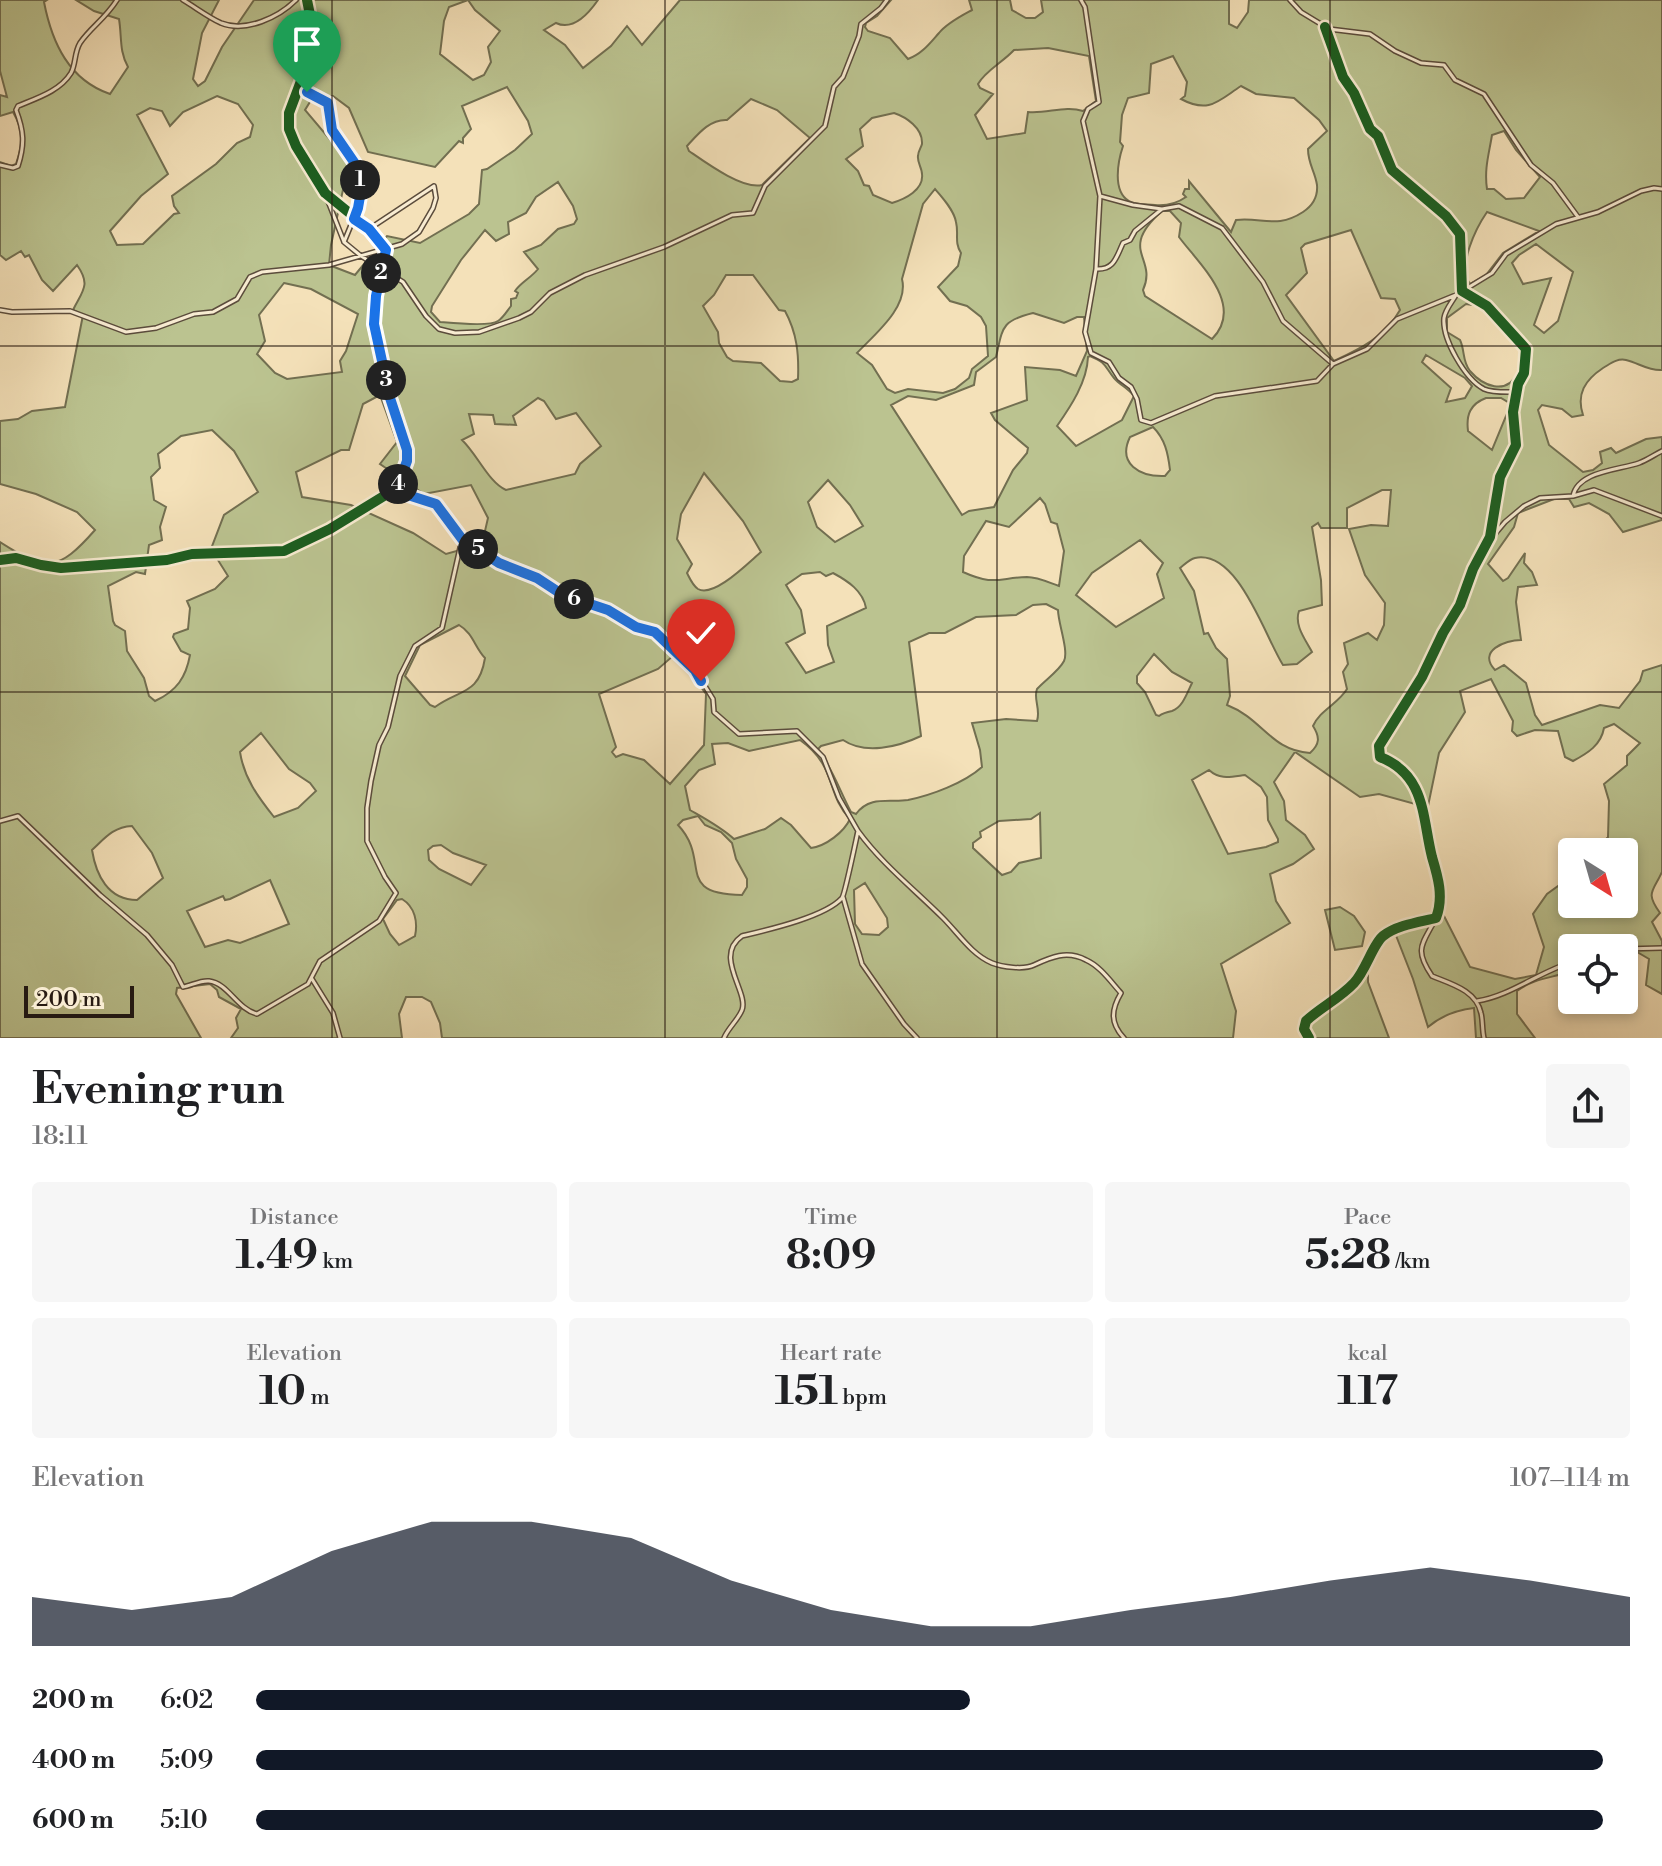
<!DOCTYPE html>
<meta charset="utf-8">
<style>
:root{--surface:#fff;--page:#f6f6f6;--text:#202124;--muted:#757577;--accent:#111827}
body{margin:0;font-family:"Libre Bodoni",serif;background:var(--page);color:var(--text);height:100vh;display:flex;flex-direction:column;font-size:30px;white-space:nowrap}
*{box-sizing:border-box;margin:0}
p{font-size:26px;color:var(--muted)}
.icon{flex:none;width:44px;height:44px;fill:none;stroke:currentColor;stroke-width:2;stroke-linecap:round;stroke-linejoin:round}
.map{position:relative;height:1038px;overflow:hidden}
.panel{display:flex;flex-direction:column;background:var(--surface);flex:1}
.panel>*{flex:none}
.needle{width:52px;rotate:143deg}
.fabs{position:absolute;left:1558px;top:838px;display:grid;gap:16px}
.fabs a{display:grid;place-items:center;width:80px;height:80px;border-radius:8px;background:var(--surface);box-shadow:0 4px 12px #0003;font-size:40px}
.scale{position:absolute;left:24px;bottom:20px;width:110px;box-sizing:border-box;padding-left:8px;border:4px solid #281b12;border-top:0;font-size:22px;line-height:28px;white-space:nowrap;color:#281b12;-webkit-text-stroke:6px #f8ecd2;paint-order:stroke}
.pin{position:absolute;display:grid;place-items:center;width:68px;height:68px;color:#fff;margin:-82px -34px;border-radius:50% 50% 50% 0;rotate:-45deg;box-shadow:0 0 8px #0007}
.pin .icon{rotate:45deg}
.km{position:absolute;width:40px;height:40px;margin:-20px;border-radius:50%;background:#222;color:#fff;font-size:22px;line-height:40px;text-align:center}
.round{display:grid;place-items:center;flex:none;width:84px;height:84px;border-radius:8px;background:var(--page)}
.summary{display:flex;align-items:center;justify-content:space-between;height:136px;padding:0 32px}
h1{font-size:44px;font-weight:700;line-height:60px}
.stats{display:grid;grid-template-columns:repeat(3,1fr);gap:12px;height:136px;padding:8px 32px}
.stats div{display:grid;align-content:center;border-radius:8px;background:var(--page);text-align:center}
.stats b{font-size:40px;font-weight:700}
.stats small{font-size:22px;font-weight:400}
.stats p{font-size:22px}
.chart{height:224px;padding:16px 32px}
.chart p{display:flex;justify-content:space-between}
.chart svg{width:100%;height:144px;margin-top:8px;fill:var(--accent);opacity:.7}
ul{padding:0 32px;list-style:none;font-size:26px}
li{display:grid;grid-template-columns:128px 96px 1fr;align-items:center;height:60px}
li i{height:20px;border-radius:10px;background:var(--accent)}
.map>svg:first-child{display:block}
</style>
<div class="map">
<svg width="1662" height="1038" viewBox="0 0 1662 1038">
<rect width="100%" height="100%" fill="#f4e1b9"/>
<filter id="stains"><feTurbulence type="fractalNoise" baseFrequency=".0025" numOctaves="4"/><feColorMatrix values="0 0 0 0 .2 0 0 0 0 .09 0 0 0 0 .02 0 0 0 .5 -.17"/></filter>
<radialGradient id="worn" r=".72"><stop offset=".6" stop-color="#630" stop-opacity="0"/><stop offset="1" stop-color="#630" stop-opacity=".3"/></radialGradient>
<path fill="#bbc390" stroke="#726f51" stroke-width="2" fill-rule="evenodd" d="M0,0H47L44,2C52,43 69,80 110,94L128,67C119,51 122,37 119,19L94,11L76,0H219L202,33L193,79L198,86L205,81L222,47L254,0H598C589,13 573,31 556,23L544,30L565,45L583,68L611,46L627,26L642,45L680,0H891L877,16L866,23L865,27L868,31L890,38L908,59C922,54 930,43 939,33C947,23 961,16 972,10L969,0H1010L1012,10L1026,18H1035L1043,12L1041,0H1229V24L1237,28L1248,12L1249,0H1662V370C1648,371 1639,363 1626,360C1617,358 1610,364 1603,368C1585,380 1576,394 1583,415L1572,417L1562,409L1542,405L1538,410L1549,445L1583,472L1593,470L1602,463L1600,452L1611,448L1616,453L1646,439L1662,437V520L1623,532L1609,514L1589,503L1574,507L1569,499H1554L1518,513L1514,527L1488,564L1503,581L1508,578L1525,553L1524,563L1532,572L1537,585L1518,587L1516,602L1521,640C1505,640 1477,651 1495,670L1504,665L1526,683L1535,715L1542,725L1600,705L1619,708L1640,681L1643,671L1662,665V872C1653,892 1645,892 1660,913L1652,922L1662,941V994L1646,985L1649,959L1637,952L1624,954V948H1572V971C1552,978 1534,978 1517,991V1014L1535,1038H1476L1474,1008C1456,1010 1441,1016 1428,1027L1413,979L1395,933L1384,937L1374,954L1368,970V982L1389,1038H1304L1301,1022L1353,980L1382,935L1413,917L1433,915L1437,911L1433,902L1437,893L1419,805L1379,794L1360,797L1295,752L1274,782L1284,801L1286,820L1305,835L1314,849L1293,864L1270,874L1276,901L1290,923L1221,964L1236,1011L1233,1038H442L440,1023L431,1002L422,997H406L399,1014L402,1038H231L238,1028L236,1018L241,1009L219,997L217,990L210,984L177,988L176,994L201,1038H0V542C47,572 58,572 95,530L77,512L36,494L0,484V421L18,419L32,411L65,407L83,315L73,310C83,290 91,285 77,265L53,291L42,280L29,255L25,257L21,251L6,260L0,255V162L11,166L16,164C23,144 24,131 13,112L0,116V95L7,97L0,71ZM468,0L475,10L500,31L488,47L491,62L484,75L473,80L440,54L444,21L449,7ZM1048,48L1089,56L1096,101L1083,111C1065,105 1047,114 1028,112L1025,133L987,139L975,115L993,94L980,88L978,84C985,71 1003,62 1014,50ZM1173,56L1187,82L1185,96L1181,99C1209,114 1218,101 1241,86L1256,94L1294,98L1319,120L1327,131L1308,149C1308,164 1315,171 1317,185C1318,197 1312,206 1303,212C1277,229 1262,217 1236,220L1231,232L1189,181V189H1185L1183,194L1186,197C1176,204 1166,206 1155,205C1146,204 1136,205 1129,201C1112,191 1118,161 1123,146L1120,142L1122,115L1128,98L1149,93L1151,64ZM507,87L528,121L532,134L515,150L487,169L482,170L479,204L469,214L420,243L387,236L355,275L329,265L331,245L349,162L305,110L313,97L333,96L349,108L368,152L435,167L459,141L463,143V138L471,129L462,106ZM217,96L238,104L253,125L250,137L237,143L216,164L172,196L174,206L179,213L174,214L143,244L117,245L110,231L141,196L168,174L137,115L150,108L162,111L170,126L183,112ZM751,99L777,110L810,138L762,185C743,190 705,162 689,151L687,146C698,134 710,119 727,120ZM894,113C906,117 923,128 922,144C921,148 918,151 918,156C917,162 922,168 922,174C924,190 905,199 892,203L873,195L869,186L864,185L858,171L846,159L863,146L860,129L872,118ZM1504,131L1516,150L1540,177L1524,198L1506,199L1494,189H1487C1484,169 1489,154 1492,135ZM558,182L573,206L577,219L574,224L558,229L541,245L524,252L538,269C531,278 521,282 515,291L518,293L516,298L511,299V306C507,311 503,318 498,321C490,327 452,323 440,322L431,312L432,306L461,260L485,230L496,241L509,234L508,222L526,213L536,197ZM935,189C942,197 954,210 956,222C959,234 954,242 961,253L958,266L938,287L950,301L967,306L981,317L986,326L988,356L972,369L969,378L955,389L943,393L908,389L895,393L887,389L872,365L857,353C875,334 909,307 902,279L923,204ZM1162,211H1170L1181,223L1179,237C1198,263 1246,305 1212,339L1145,296L1143,290C1158,257 1117,251 1162,211ZM1487,212L1539,231L1503,253L1486,275L1470,284C1457,266 1476,228 1487,212ZM1351,230L1381,298L1395,299L1400,310C1385,337 1360,349 1334,361L1286,295L1307,273L1301,248L1305,244ZM1536,244L1573,272L1558,321L1544,333L1534,325L1551,278L1523,284L1512,263L1519,255ZM726,275H753L779,310L785,311C797,333 799,354 798,379L792,382L780,381L761,363L733,361L727,357L719,343L718,332L703,306L714,295ZM284,283L311,289L358,314L346,351L340,361L342,372L287,379L275,373L257,354L265,341L259,315ZM1466,304L1486,307L1522,347C1522,355 1522,366 1518,373C1506,396 1483,386 1470,371C1462,361 1465,350 1460,340L1447,332V318ZM1033,313L1064,323L1077,317H1084L1087,351L1076,376L1060,370L1025,367L1027,400L991,413L995,420L1028,448L1027,453L1013,470L994,507L969,511L962,515L891,405L908,396L936,400L974,385L976,372L996,357C1003,327 1001,321 1033,313ZM1426,355L1465,378L1472,386L1465,398L1446,402L1451,388L1422,362ZM1090,356C1107,363 1104,366 1114,378C1120,385 1128,388 1134,396L1122,420L1076,446L1057,426C1071,406 1087,382 1088,357ZM380,395L397,442L380,464L424,494L471,485L488,518L482,544L446,554L413,533L351,505L302,497L296,472L341,450H349L363,404ZM538,398L544,401L556,419L576,413L601,446L580,464L575,474L506,490C489,483 477,454 462,440L474,434L469,414L493,415L495,424L516,425L513,416ZM1486,398H1501L1511,404L1492,450L1468,431C1466,415 1470,404 1486,398ZM1153,427C1165,439 1168,453 1170,470L1165,476C1140,477 1117,464 1130,437ZM212,430L234,451L258,492L224,515L211,549L228,576L215,589L187,601L190,608L188,629L174,634L173,637L181,651L190,655C186,677 177,691 155,701L149,696L144,678L127,651L125,631L115,625L113,621L108,586L136,572L145,574L149,545L162,540L160,527L166,507L154,500L151,477L160,468L158,454L181,436ZM704,473L743,521L761,552C748,563 714,598 698,589C693,586 690,579 687,573L692,564L677,539L681,514ZM828,480L850,505L863,526L835,542L817,527L808,502ZM1382,490H1391L1388,526L1371,525L1349,529L1365,575L1385,603L1384,625L1377,640L1368,633L1344,643L1348,664L1343,672L1347,689C1338,704 1320,710 1313,726C1320,737 1320,744 1310,753C1270,750 1263,719 1227,705L1230,696L1227,659L1216,648L1208,633L1204,634L1194,591L1180,568C1185,564 1190,559 1195,558C1238,549 1265,637 1283,665L1297,664L1312,652C1305,639 1294,625 1299,611L1322,605L1321,580L1312,527L1318,523L1321,528H1347V508ZM1040,498L1045,504L1051,522L1057,524L1064,551L1059,586C1050,583 1038,577 1027,577C998,578 994,586 963,572L964,556L986,521L1009,527ZM1140,540L1163,563L1157,574L1164,598L1116,627L1076,595L1092,573ZM820,572L826,576L833,573C848,581 863,591 866,608L827,626L828,645L834,662L806,673L786,643L805,633L801,610L786,585L802,574ZM1046,604L1058,610C1058,623 1069,651 1064,661C1059,671 1045,680 1037,689C1033,699 1041,709 1037,721L1006,719L972,723L980,750L982,767C964,783 932,795 908,800C890,803 870,795 856,814L851,812C840,791 832,768 818,749L821,746L843,740C865,755 898,747 921,736L909,642L929,633H945L976,617L1016,615L1033,605ZM459,625C473,633 475,648 485,658C479,695 460,689 435,707L430,705L405,676L420,645ZM1154,654L1172,672L1192,683C1187,693 1183,707 1172,711C1167,712 1163,713 1159,716L1156,715L1145,692L1137,683V676ZM674,655L688,669L706,694L704,745L670,784L644,760L623,754L616,757L612,752L616,747L599,694L658,669ZM1491,679L1513,721L1512,731L1517,736L1535,730L1558,731L1565,757L1573,761C1588,753 1601,745 1604,728L1614,724L1640,743L1627,756V765L1604,784L1609,801L1608,837L1595,852H1624V904H1572V876L1547,894L1533,914L1544,947L1536,975L1515,979L1470,967L1443,914V886L1433,847L1427,811L1439,753L1465,712L1460,691ZM261,733L289,769L310,783L316,791L298,808L274,817C258,797 244,778 240,752ZM800,740C838,767 825,793 850,819C844,832 826,846 811,848L791,825L781,818L765,829L734,839C721,827 704,818 690,810L685,786L699,770L715,764L712,744L728,743L749,751ZM1209,770C1220,780 1230,777 1245,775L1261,787L1267,797L1268,820L1278,839V842L1266,847L1228,854L1192,780ZM1040,813L1041,858L1019,863L1011,872L1002,875L973,848V843L981,837L980,832L999,821L1031,819ZM698,816L705,825L721,832L732,843L736,859L747,879V887L742,895C673,894 712,861 678,825L683,820ZM132,826L152,853L163,878L137,900C108,900 96,875 92,850C105,838 113,827 132,826ZM441,845L453,853L486,865L471,885L439,869L429,860L428,850L433,846ZM270,880L289,924L240,943L228,940L205,947L187,911L223,896L225,900L230,899ZM865,883L887,918L888,927L879,935L862,934L855,924L854,890ZM402,899C415,907 418,922 415,936L399,945L390,934L383,919L397,900Z
M1340,907L1354,916L1365,932L1362,946L1335,950L1325,910Z"/>
<g fill="none" stroke-linecap="round" stroke-linejoin="round">
<defs>
<path id="street" d="M183,0C195,7 208,17 221,23C246,33 279,17 296,0
M1081,0L1085,7L1099,102L1088,109L1083,121L1100,196L1133,205L1162,209L1179,206L1222,228L1263,282L1283,321L1333,364
M1290,0L1301,12L1329,29L1370,34L1395,51L1421,63L1444,65L1455,80L1484,94L1531,165L1553,183L1578,217
M298,89L328,103L332,130L356,165L362,185L358,208L344,242
M0,165L13,168L18,166C25,144 24,131 16,110L18,106C37,98 60,91 71,73C76,64 74,53 80,43C91,27 105,19 117,0
M326,196L344,242L361,256L403,282L426,316L439,329L455,333L479,332L519,318L531,312L550,293L585,275L664,247L732,215L753,213L765,186L825,126L834,87L843,77L859,36L861,24L881,8L887,0
M1100,196L1096,269L1085,332L1091,353L1109,362L1119,378L1131,387L1137,399L1141,420L1151,423L1215,396L1317,381L1333,364L1367,349L1397,319L1456,295L1492,273L1506,254L1556,224L1598,212L1641,191L1654,188L1662,189
M1096,269C1114,270 1116,258 1123,243L1130,240L1135,231L1162,209
M1456,295C1452,302 1445,310 1444,318C1442,339 1465,379 1484,389C1493,393 1507,392 1517,392
M0,310L12,312L70,311L126,332L156,328L194,314L213,312L237,299L250,277L262,272L329,265L402,244L419,232L433,208L436,198L434,186L369,229
M397,488L408,495L436,504L462,539L499,563L537,578L563,595L608,610L636,627L655,632L695,670L713,699L714,712L739,734L797,731L823,757L839,798L858,831C856,840 845,894 842,898C825,917 767,930 742,936C713,956 749,992 742,1010C738,1020 728,1028 724,1038
M1573,496C1578,471 1619,470 1639,463C1647,460 1654,455 1662,451
M1489,541L1505,522L1524,506L1540,498L1573,496L1594,490L1662,516
M0,560L16,558L41,565L61,568L167,560L192,554L284,551L330,529L397,488L407,461V450L390,398L374,324L376,296L386,250L369,229L325,193L296,146L289,129V113L310,57L311,20L307,0
M0,821L18,816L100,895L147,935L172,965L183,987C191,986 200,980 209,981C228,983 237,1009 257,1014L308,984L320,961L379,921L396,893L385,877L367,841V808L371,781L379,745L388,727L400,676L415,646L442,628L462,539
M858,831C882,864 914,889 943,918C958,933 972,955 992,963C1002,967 1024,970 1034,965C1051,957 1067,950 1086,960C1100,966 1111,982 1121,993C1111,1010 1110,1023 1124,1038
M843,897L862,964L904,1024L917,1038
M1436,918C1423,944 1413,948 1432,976C1451,984 1476,990 1481,1013C1483,1021 1482,1030 1484,1038
M1624,949L1662,948
M312,979L333,1013L340,1038
M1477,1001C1510,996 1539,972 1572,962
M1309,1038L1304,1029L1306,1021C1321,1007 1340,998 1354,983C1366,970 1373,944 1383,936C1397,925 1420,922 1436,918C1444,897 1438,877 1432,857C1422,817 1426,775 1380,757L1379,746L1422,677L1443,633L1460,605L1473,569L1490,537L1500,477L1516,445L1513,412L1518,384L1524,373L1526,349L1487,306L1462,291L1460,234L1446,216L1392,170L1378,136L1370,129L1354,93L1343,77L1325,27"/>
</defs>
<use href="#street" stroke="#5b4c3c" stroke-width="6"/>
<use href="#street" stroke="#f8ecd2" stroke-width="3"/>
<defs>
<path id="cycleway" d="M0,560L16,558L41,565L61,568L167,560L192,554L284,551L330,529L397,488L407,461V450L390,398L374,324L376,296L386,250L369,229L325,193L296,146L289,129V113L310,57L311,20L307,0
M1309,1038L1304,1029L1306,1021C1321,1007 1340,998 1354,983C1366,970 1373,944 1383,936C1397,925 1420,922 1436,918C1444,897 1438,877 1432,857C1422,817 1426,775 1380,757L1379,746L1422,677L1443,633L1460,605L1473,569L1490,537L1500,477L1516,445L1513,412L1518,384L1524,373L1526,349L1487,306L1462,291L1460,234L1446,216L1392,170L1378,136L1370,129L1354,93L1343,77L1325,27"/>
</defs>
<use href="#cycleway" stroke="#f8ecd2" stroke-width="15"/>
<use href="#cycleway" stroke="#1b5e20" stroke-width="10"/>
</g>
<g fill="none" stroke-linecap="round" stroke-linejoin="round">
<defs>
<path id="route" d="M307,92L328,103L332,130L356,165L362,185L358,208L354,219L369,229L386,250L376,296L374,324L390,398L407,450V461L397,488L408,495L436,504L462,539L499,563L537,578L563,595L608,610L636,627L655,632L695,670L701,681"/>
</defs>
<use href="#route" stroke="#fff" stroke-width="16"/>
<use href="#route" stroke="#1a73e8" stroke-width="10"/>
</g>
<path fill="none" stroke="#281b12" stroke-width="2" stroke-opacity="0.55" d="M332,0V1038M665,0V1038M997,0V1038M1330,0V1038M0,346H1662M0,692H1662"/>
<rect width="100%" height="100%" filter="url(#stains)"/>
<rect width="100%" height="100%" fill="url(#worn)"/>
</svg>
<div class="fabs">
<a><svg class="needle" viewBox="-14 -14 28 28"><path d="M0-13l5 13h-10z" fill="#e53935"/><path d="M0 13l5-13h-10z" fill="#757577"/></svg></a>
<a><svg class="icon" aria-label="locate" viewBox="0 0 24 24"><circle cx="12" cy="12" r="6"/><path d="M12 2v4M12 18v4M2 12h4M18 12h4"/></svg></a>
</div>
<div class="scale">200 m</div>
<div class="pin" style="left:307px;top:92px;background:#1e9e55"><svg class="icon" aria-label="arrive" viewBox="0 0 24 24"><path d="M6 21V4h12l-3 4 3 4H6"/></svg></div>
<div class="pin" style="left:701px;top:681px;background:#d93025"><svg class="icon" aria-label="check" viewBox="0 0 24 24"><path d="M5 12l5 5 9-10"/></svg></div>
<b class="km" style="left:360px;top:180px">1</b>
<b class="km" style="left:381px;top:273px">2</b>
<b class="km" style="left:386px;top:380px">3</b>
<b class="km" style="left:398px;top:484px">4</b>
<b class="km" style="left:478px;top:549px">5</b>
<b class="km" style="left:574px;top:599px">6</b>
</div>
<section class="panel">
<div class="summary"><div><h1>Evening run</h1><p>18:11</p></div><a class="round"><svg class="icon" aria-label="share" viewBox="0 0 24 24"><path d="M12 15V3M7 8l5-5 5 5M5 13v7h14v-7"/></svg></a></div>
<div class="stats">
<div><p>Distance</p><b>1.49<small> km</small></b></div>
<div><p>Time</p><b>8:09</b></div>
<div><p>Pace</p><b>5:28<small> /km</small></b></div>
</div>
<div class="stats">
<div><p>Elevation</p><b>10<small> m</small></b></div>
<div><p>Heart rate</p><b>151<small> bpm</small></b></div>
<div><p>kcal</p><b>117</b></div>
</div>
<div class="chart"><p><span>Elevation</span>107–114 m</p>
<svg viewBox="0 0 160 44" preserveAspectRatio="none"><path d="M0 44V29L10 33L20 29L30 15L40 6L50 6L60 11L70 24L80 33L90 38L100 38L110 33L120 29L130 24L140 20L150 24L160 29V44z"/></svg>
</div>
<ul>
<li><b>200 m</b>6:02<i style="width:52%"></i></li>
<li><b>400 m</b>5:09<i style="width:98%"></i></li>
<li><b>600 m</b>5:10<i style="width:98%"></i></li>
</ul>
</section>
